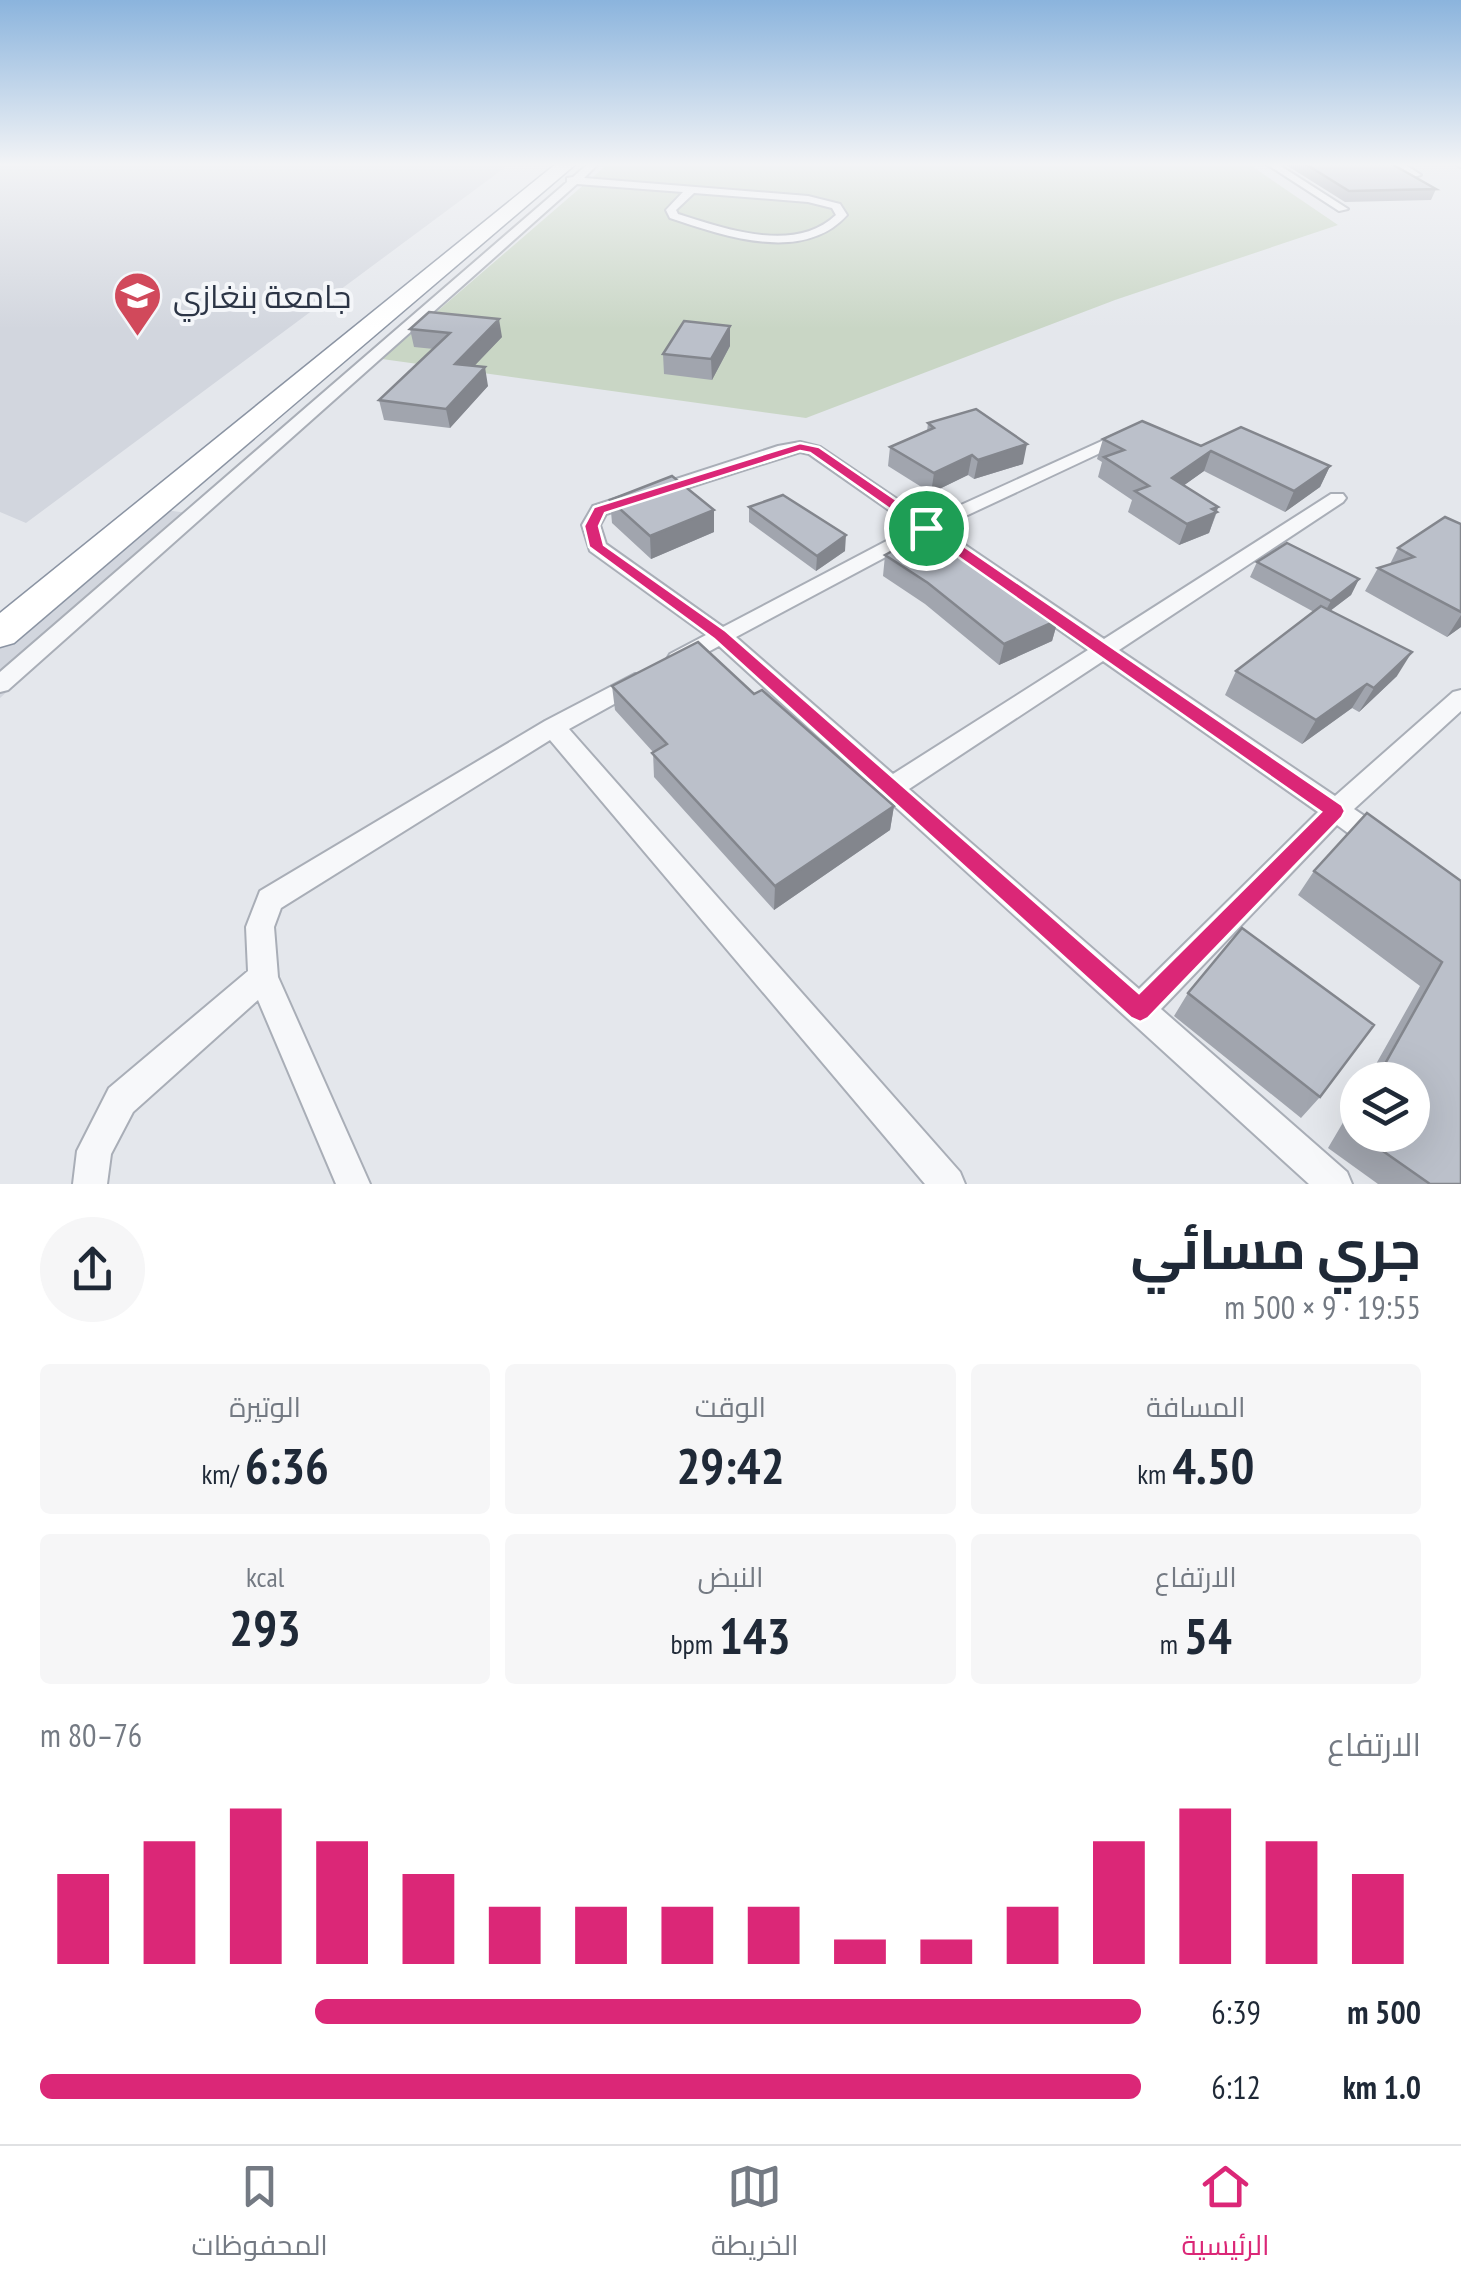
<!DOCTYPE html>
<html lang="ar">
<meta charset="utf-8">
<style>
:root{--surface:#fff;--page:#f6f6f7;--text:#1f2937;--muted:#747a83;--line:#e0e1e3;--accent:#db2777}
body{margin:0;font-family:"PT Sans Narrow",Cairo,sans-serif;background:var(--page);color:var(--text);direction:rtl;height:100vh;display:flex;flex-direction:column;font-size:38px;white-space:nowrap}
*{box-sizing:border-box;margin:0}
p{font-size:32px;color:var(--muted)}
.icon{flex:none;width:55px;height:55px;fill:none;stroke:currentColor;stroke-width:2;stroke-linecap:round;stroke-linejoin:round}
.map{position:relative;height:1184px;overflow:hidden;direction:ltr}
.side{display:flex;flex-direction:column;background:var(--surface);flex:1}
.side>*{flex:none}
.fabs{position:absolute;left:1340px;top:1062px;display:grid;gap:20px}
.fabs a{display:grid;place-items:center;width:90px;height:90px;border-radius:50%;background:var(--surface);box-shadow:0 10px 40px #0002;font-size:50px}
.pin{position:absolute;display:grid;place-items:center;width:85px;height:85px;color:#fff;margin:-42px;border:5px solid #fff;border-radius:50%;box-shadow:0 2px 10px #0007}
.round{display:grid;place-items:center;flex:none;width:105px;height:105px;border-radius:52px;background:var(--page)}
.summary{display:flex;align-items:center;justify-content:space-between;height:170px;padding:0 40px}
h1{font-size:55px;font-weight:700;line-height:75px}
.metrics{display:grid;grid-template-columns:repeat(3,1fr);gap:15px;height:170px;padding:10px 40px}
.metrics div{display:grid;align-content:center;border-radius:10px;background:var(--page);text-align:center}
.metrics b{font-size:50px;font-weight:700}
.metrics small{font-size:28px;font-weight:400}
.metrics p{font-size:28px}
.chart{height:280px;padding:20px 40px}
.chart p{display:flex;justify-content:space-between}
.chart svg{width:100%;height:180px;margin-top:10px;stroke:var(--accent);stroke-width:6}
ul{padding:0 40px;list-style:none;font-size:32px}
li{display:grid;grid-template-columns:160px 120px 1fr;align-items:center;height:75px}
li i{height:25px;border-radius:12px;background:var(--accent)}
.dock{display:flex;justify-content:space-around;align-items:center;height:140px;border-top:2px solid var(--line);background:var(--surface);font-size:28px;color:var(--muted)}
.dock a{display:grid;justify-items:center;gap:5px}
.dock .on{color:var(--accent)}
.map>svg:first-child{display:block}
</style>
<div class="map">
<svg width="1461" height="1184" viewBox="0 0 1461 1184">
<rect width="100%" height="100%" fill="#e4e7ec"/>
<path fill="#d2d6de" d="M0,163H511L26,523L0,512Z
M165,510L203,515L0,698V647Z"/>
<path fill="#c9d6c5" d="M609,163H1247L1338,225L1115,300L806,418L382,359Z"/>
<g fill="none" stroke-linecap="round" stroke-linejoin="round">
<defs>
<path id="street" d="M589,163H599L584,178L808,196L840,204L847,215C803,264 724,236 670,218L666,210L683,192L577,184L8,690L0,692V672L567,182V178L573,177ZM694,193L808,202L832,208L836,215C795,254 726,229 678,214L676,210Z
M1265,163H1276L1348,209L1339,211Z
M1391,163H1403L1421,175L1413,177Z
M1456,163H1461V167L1458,166Z
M1126,430L1132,432V438L940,528L1104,639L1331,494H1343L1346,498L1343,502L1119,650L1335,796L1453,692L1461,690V711L1354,809L1385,830L1389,838L1385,846C1367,852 1352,835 1337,825L1161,1009L1347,1172L1352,1184H1309L719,646L686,664H670L667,659L670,654L706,635L590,551L582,525L593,506L778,446L800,442L820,447L928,520ZM800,452L809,454L913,527L723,627L606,544L600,525L606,514ZM925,536L1088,650L893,774L736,637ZM1103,661L1318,812L1139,989L909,789Z
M635,674L643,676L646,682L643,688L569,729L960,1172L965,1184H925L550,740L281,908L274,927L278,977L370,1184H336L258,1000L133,1112L111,1154L107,1184H73L77,1151L109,1088L248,971L246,927L260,891L545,721Z"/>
<path id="highway" d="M557,163H577L14,643L0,647V613Z"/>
</defs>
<use href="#street" stroke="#a9aeb7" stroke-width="4"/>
<use href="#highway" stroke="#8b94a3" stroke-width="3"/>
<use href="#street" fill="#f7f8fa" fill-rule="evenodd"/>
<use href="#highway" fill="#fff" fill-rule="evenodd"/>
</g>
<path fill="#a1a5ae" d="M1283,163H1390L1436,189L1431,200L1345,202Z
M410,329L502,337L474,366L488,386L450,428L384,420L379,400L434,349L414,347Z
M730,346L712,380L664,374L663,354Z
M928,423L1023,464L974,479L968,475L931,493L888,466L890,447L927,431Z
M1103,439L1201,446L1330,466L1320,487L1285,512L1204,471L1184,485L1218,507L1217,512L1209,533L1179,545L1128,512L1132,500L1098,477L1102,462L1097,459Z
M610,500L714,532L651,559L612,523Z
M749,507L845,551L816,571L749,522Z
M1461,524V627L1447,637L1365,591L1378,568L1390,564L1398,548Z
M885,555L1058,620L1052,641L999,665L925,604L883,576Z
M1257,562L1359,579L1351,595L1330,611L1397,676L1359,712L1352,708L1302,744L1225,695L1236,671L1314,612L1250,577Z
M612,686L754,694L894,806L890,830L774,910L654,777L653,752L615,710Z
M1314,871L1461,881V1184H1378L1328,1148L1358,1097V1135H1412V1080H1367L1420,986L1298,895Z
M1188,993L1320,1097L1301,1118L1174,1016Z"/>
<path fill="#83868d" d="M499,319L502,337L459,382L455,364Z
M730,326V346L712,380L711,359Z
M485,367L488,386L450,428L446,409Z
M1027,444L1023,464L974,479L978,460Z
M1211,451L1204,471L1165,499L1172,478Z
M972,455L968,475L931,493L934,473Z
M1330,466L1320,487L1285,512L1294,491Z
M1218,507L1209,533L1179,545L1187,524Z
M714,510V532L651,559L650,536Z
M846,535L845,551L816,571L817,556Z
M1359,579L1351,595L1322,617L1331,601Z
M1461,615V627L1447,637Z
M1058,620L1052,641L999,665L1004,644Z
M1412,652L1397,676L1359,712L1374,688Z
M1367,684L1352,708L1302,744L1316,720Z
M894,806L890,830L774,910L775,886Z"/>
<path fill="#bbc0ca" stroke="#83868d" stroke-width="2.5" d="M1304,163H1390L1436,189L1349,191Z
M429,312L499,319L455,364L485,367L446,409L379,400L450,333L410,329Z
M684,321L730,326L711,359L663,354Z
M976,409L1027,444L978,460L972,455L934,473L890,447L934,428L928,423Z
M1142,421L1201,446L1241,427L1330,466L1294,491L1211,451L1172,478L1218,507L1212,509L1217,512L1187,524L1135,491L1149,486L1104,457L1124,450L1103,439Z
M672,476L714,510L650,536L610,500Z
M783,495L846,535L817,556L749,507Z
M1445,517L1461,524V612L1378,568L1414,557L1398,548Z
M922,535L989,576L994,574L1058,620L1004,644L928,583L885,555Z
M1287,543L1359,579L1331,601L1257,562Z
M1321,606L1412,652L1374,688L1367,684L1316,720L1236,671Z
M698,642L754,694L762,690L894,806L775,886L652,753L667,744L612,686Z
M1367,813L1461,881V1184H1430L1360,1135H1412V1080H1376L1442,962L1314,871Z
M1242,928L1374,1025L1320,1097L1188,993Z
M1358,1113V1133L1349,1128Z"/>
<linearGradient id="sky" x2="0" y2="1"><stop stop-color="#8bb4dd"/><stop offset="0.5" stop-color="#f3f4f6"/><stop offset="1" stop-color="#f3f4f6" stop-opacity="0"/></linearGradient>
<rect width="1461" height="329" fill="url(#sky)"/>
<path fill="#db2777" stroke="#fff" stroke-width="2.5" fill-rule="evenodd" d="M800,443L819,447L1342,805L1345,811L1342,817L1148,1018L1140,1022L1131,1018L714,639L589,547L584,526L594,507ZM800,451L810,453L1321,812L1139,993L726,631L604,545L599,526L605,513Z"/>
<defs>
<symbol id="university-pin" viewBox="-11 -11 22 30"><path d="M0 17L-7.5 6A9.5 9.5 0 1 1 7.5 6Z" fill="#d1495b" stroke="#f4f6f9"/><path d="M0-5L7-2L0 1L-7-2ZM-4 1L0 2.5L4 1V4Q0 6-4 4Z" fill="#fff"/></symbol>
</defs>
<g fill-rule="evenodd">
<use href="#university-pin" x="110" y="268" width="55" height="75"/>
</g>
<g text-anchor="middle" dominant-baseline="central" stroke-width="8" stroke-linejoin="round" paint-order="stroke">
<g font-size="32" fill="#2b3445" stroke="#f4f6f9" text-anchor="start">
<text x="173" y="296">جامعة بنغازي</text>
</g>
</g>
</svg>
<div class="fabs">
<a><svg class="icon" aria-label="layers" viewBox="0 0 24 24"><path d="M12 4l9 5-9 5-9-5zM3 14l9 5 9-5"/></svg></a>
</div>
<div class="pin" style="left:926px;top:528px;background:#1e9e55"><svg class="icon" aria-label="arrive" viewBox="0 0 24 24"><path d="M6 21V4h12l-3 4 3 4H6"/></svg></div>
</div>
<section class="side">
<div class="summary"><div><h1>جري مسائي</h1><p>19:55 · 9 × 500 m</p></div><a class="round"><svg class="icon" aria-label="share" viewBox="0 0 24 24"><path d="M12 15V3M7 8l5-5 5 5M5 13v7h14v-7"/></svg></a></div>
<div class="metrics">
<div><p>المسافة</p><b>4.50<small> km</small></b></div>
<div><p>الوقت</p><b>29:42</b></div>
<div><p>الوتيرة</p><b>6:36<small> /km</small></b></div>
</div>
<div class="metrics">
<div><p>الارتفاع</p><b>54<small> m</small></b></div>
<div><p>النبض</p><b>143<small> bpm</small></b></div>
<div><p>kcal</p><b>293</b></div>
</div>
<div class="chart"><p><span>الارتفاع</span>76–80 m</p>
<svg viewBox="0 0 160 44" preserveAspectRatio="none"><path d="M5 44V22M15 44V14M25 44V6M35 44V14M45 44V22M55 44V30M65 44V30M75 44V30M85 44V30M95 44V38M105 44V38M115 44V30M125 44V14M135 44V6M145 44V14M155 44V22"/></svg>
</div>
<ul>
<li><b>500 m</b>6:39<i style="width:75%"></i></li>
<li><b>1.0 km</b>6:12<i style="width:100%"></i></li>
</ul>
</section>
<nav class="dock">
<a class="on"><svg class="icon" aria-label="home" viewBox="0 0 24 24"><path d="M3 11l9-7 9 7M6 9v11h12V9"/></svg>الرئيسية</a>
<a><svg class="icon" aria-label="map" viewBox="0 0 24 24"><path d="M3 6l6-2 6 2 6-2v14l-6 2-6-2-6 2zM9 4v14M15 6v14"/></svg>الخريطة</a>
<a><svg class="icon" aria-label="saved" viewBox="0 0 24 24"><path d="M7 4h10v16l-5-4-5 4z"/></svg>المحفوظات</a>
</nav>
